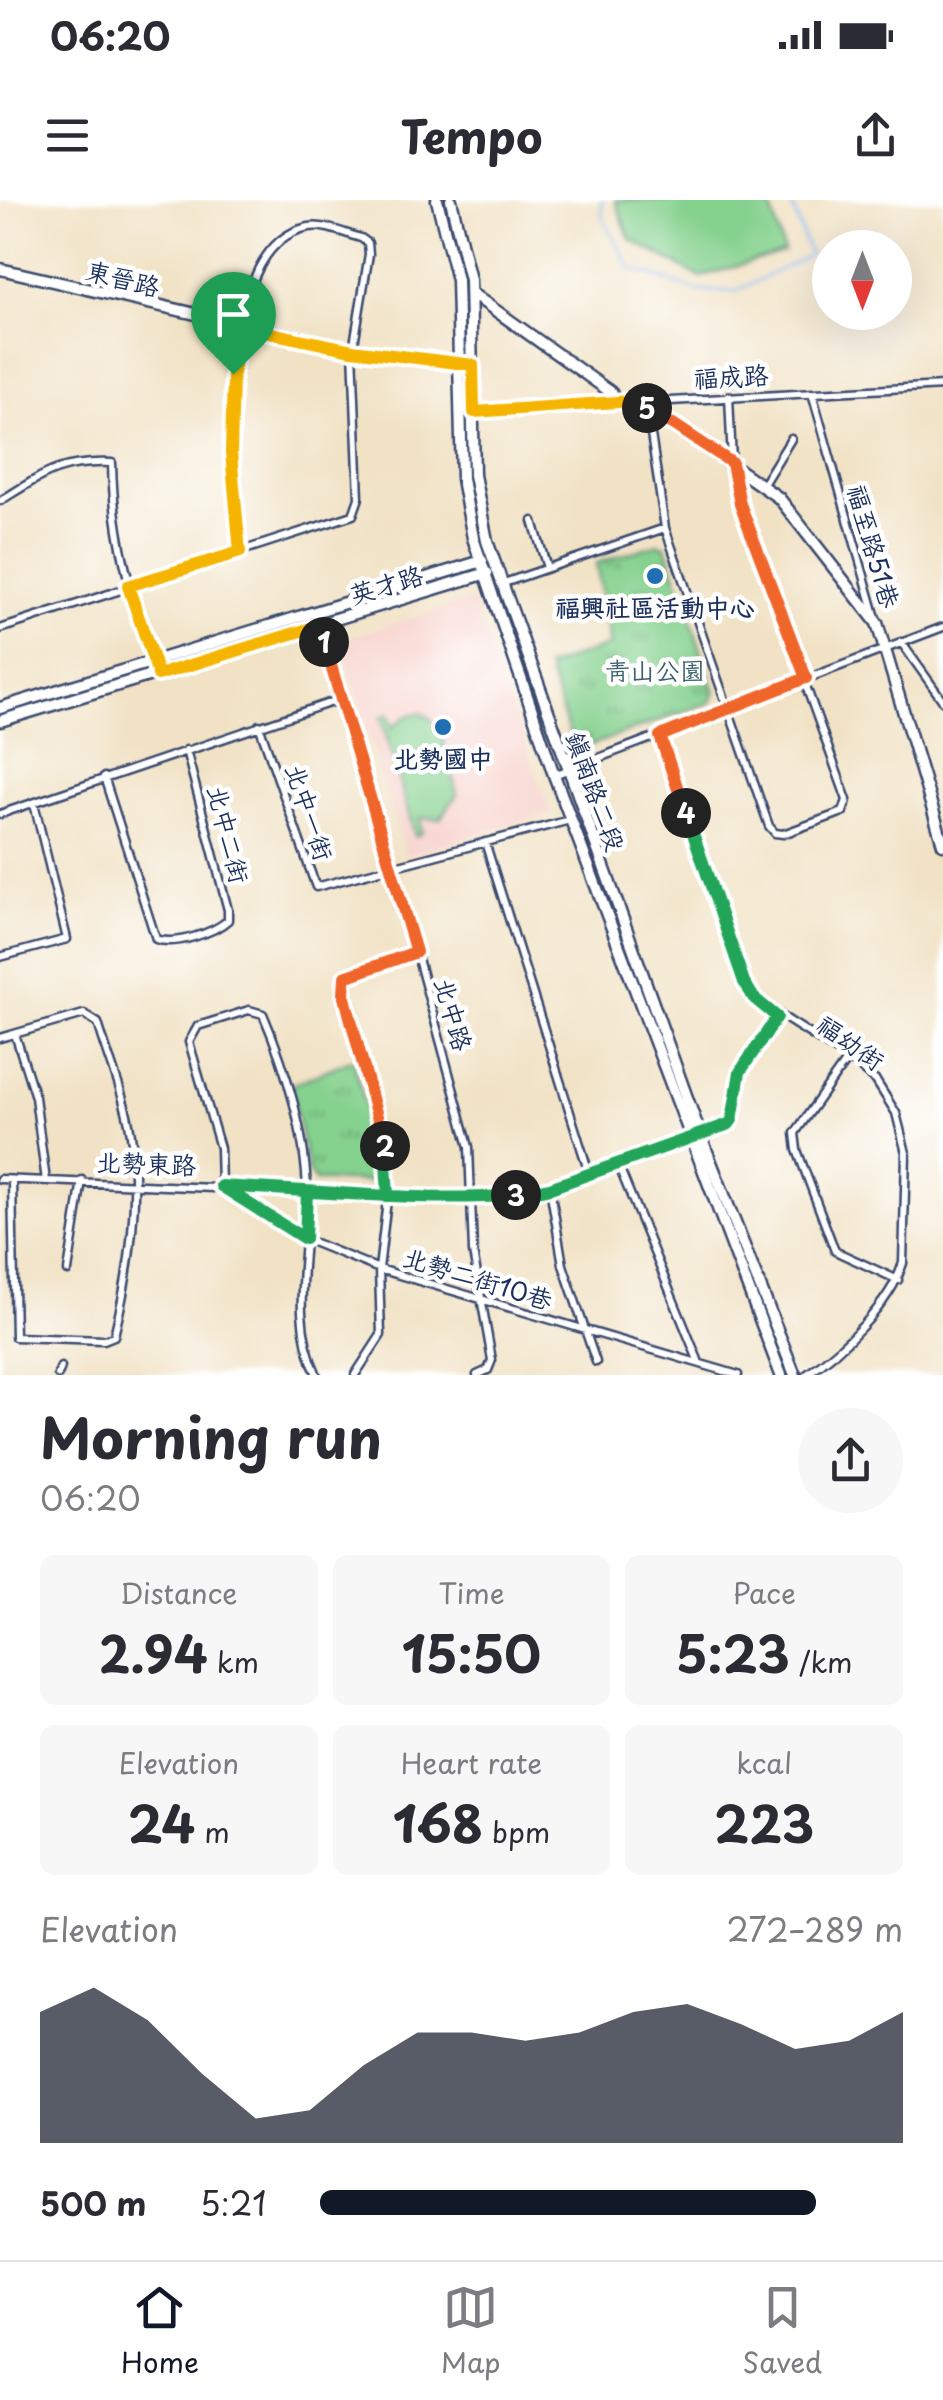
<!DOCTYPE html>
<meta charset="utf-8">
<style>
:root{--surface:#fff;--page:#f7f7f7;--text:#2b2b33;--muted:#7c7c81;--line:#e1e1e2;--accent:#111827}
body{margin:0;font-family:"Playpen Sans","LXGW WenKai TC",sans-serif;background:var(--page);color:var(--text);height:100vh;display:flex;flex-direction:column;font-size:38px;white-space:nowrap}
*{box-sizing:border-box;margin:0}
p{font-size:32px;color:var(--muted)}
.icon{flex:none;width:55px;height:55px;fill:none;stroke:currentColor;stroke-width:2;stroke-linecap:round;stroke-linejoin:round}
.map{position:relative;height:1175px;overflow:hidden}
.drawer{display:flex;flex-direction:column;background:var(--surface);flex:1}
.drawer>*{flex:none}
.needle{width:65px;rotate:180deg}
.controls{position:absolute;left:812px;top:30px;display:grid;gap:20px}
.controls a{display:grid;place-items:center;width:100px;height:100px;border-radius:50%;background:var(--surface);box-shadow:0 10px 40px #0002;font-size:50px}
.pin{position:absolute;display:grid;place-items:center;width:85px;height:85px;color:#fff;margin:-102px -42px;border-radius:50% 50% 50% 0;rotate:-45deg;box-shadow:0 0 10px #0007}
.pin .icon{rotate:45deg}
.km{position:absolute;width:50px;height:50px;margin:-25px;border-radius:50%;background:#222;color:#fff;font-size:28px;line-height:50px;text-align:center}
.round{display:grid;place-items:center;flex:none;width:105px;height:105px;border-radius:52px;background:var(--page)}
.overview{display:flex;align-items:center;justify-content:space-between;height:170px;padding:0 40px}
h1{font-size:55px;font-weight:700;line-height:75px}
.metrics{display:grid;grid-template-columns:repeat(3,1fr);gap:15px;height:170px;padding:10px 40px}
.metrics div{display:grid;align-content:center;border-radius:15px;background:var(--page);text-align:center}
.metrics b{font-size:50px;font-weight:700}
.metrics small{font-size:28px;font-weight:400}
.metrics p{font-size:28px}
.chart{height:280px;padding:20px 40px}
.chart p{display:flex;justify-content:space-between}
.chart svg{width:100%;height:180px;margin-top:10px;fill:var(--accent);opacity:.7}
ul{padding:0 40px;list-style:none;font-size:32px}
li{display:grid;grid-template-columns:160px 120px 1fr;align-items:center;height:75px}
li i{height:25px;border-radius:12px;background:var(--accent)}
.status{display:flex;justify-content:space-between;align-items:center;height:70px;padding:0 50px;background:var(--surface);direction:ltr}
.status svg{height:28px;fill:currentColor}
header{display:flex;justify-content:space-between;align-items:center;height:130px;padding:0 40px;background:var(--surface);font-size:45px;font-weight:700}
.tabs{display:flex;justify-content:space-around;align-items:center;height:140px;border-top:2px solid var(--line);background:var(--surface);font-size:28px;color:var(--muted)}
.tabs a{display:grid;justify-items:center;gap:5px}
.tabs .selected{color:var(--accent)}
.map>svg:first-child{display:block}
</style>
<div class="status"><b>06:20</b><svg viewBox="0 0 49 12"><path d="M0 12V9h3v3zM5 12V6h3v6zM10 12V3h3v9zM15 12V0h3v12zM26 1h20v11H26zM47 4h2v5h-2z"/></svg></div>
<header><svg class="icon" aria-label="menu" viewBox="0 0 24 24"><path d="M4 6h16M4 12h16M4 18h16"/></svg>Tempo<svg class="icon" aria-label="share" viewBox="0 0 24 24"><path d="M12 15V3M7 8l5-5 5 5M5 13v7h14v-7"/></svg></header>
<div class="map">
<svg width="943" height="1175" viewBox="0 0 943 1175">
<defs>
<pattern id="park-tufts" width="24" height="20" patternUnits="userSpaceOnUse" patternTransform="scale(2.5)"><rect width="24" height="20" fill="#85d18e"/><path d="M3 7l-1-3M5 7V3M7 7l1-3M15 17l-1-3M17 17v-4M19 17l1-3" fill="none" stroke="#6caa77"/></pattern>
</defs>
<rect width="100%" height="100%" fill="#fff"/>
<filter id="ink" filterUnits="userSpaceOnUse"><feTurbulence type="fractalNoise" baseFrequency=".01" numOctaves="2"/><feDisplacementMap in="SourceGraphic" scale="20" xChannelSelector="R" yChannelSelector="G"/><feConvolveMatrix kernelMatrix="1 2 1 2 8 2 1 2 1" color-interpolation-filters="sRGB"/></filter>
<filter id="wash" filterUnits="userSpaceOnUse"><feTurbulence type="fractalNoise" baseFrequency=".0048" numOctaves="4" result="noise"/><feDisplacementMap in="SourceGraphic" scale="40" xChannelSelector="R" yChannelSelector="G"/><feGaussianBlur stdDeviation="2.25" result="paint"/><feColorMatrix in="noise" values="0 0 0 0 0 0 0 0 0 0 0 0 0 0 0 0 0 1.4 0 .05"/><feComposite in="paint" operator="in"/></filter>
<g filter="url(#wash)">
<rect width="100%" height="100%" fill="#f1e2c5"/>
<path fill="#f7d0c9" d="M472,400L551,613L406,656L340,440Z"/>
<path fill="#85d18e" stroke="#508076" stroke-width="2.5" d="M615,0H769L784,52L700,77L630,39Z
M389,514L393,527C440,481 449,564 457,595L440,619L420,618L422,633L415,636L381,517Z"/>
<path fill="url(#park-tufts)" stroke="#508076" stroke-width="2.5" d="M658,344L666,346L715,492L711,502L583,548L573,544L547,467L610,445L596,363Z
M353,859L378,953L379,977L374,981H315L308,971L291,885Z"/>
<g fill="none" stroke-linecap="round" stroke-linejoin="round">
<path stroke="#89b9f5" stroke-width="2.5" d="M602,0V16L630,68L699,91H737L810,55L790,0"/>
</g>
</g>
<g filter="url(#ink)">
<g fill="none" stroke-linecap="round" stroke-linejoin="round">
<defs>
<path id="street" d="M812,193L876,418
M646,201L665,328L769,626L775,633L783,634L843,612L847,600L740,303L732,263L729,196
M470,212L943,186
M762,286L791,239
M0,301C44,274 59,261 112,263C113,334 131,397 154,464
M533,321L547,368
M501,384L665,328
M315,413L394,670L469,947L473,1052L492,1160L488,1170L477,1175
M0,429L353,315L359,298L353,150L369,54L368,43L361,38C346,34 325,24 309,27C210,45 233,281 239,351
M901,442L943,501
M259,525L316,687L570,620
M660,536L743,782L753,798L848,858L876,881L896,913L906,953L903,1063C890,1105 842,1150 806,1175
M554,575L943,427
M104,577L156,739C174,746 214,733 228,720V710L186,550
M0,614L341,499
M485,642L589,973
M0,757L67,739L34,603
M15,834L35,897L46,981
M0,838L84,814L98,823C109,861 128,903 132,943C139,1006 129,1074 114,1136L104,1140L15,1137L12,980
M848,858L795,933L797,950L835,1051L898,1080
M617,962L698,1160
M0,979L472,999L550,988L729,924L740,871L777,817
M550,988L563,1065L596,1162
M68,1071L82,980
M58,1175L61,1167
M317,1175C289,1116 308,1056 307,993C306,934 286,868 263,814L249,810L198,826L189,842L220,948L221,986L305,1039L379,1069L738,1175
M355,1175L381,1135L379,1069L390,974L344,795L345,777L416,752"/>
<path id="secondary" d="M437,0L457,80L462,279L473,338L554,575L781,1175
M451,0L470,80L474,275L487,341L700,934L795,1175
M0,69L353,150L467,165
M471,93L612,193L613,203
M648,216L673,224L779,298L877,423L943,644
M0,508L482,361
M0,521L487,373"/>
</defs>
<use href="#street" stroke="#3b4a6d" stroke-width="11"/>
<use href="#secondary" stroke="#3b4a6d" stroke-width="15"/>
<use href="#street" stroke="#fff" stroke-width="6"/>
<use href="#secondary" stroke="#fff" stroke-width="10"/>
</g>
</g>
<g fill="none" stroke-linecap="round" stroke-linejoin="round" filter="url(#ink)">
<defs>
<path id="split-1" d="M233,174L231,253L240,352L128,386L154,462L158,475L318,426L324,442"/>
<path id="split-2" d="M324,442L416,752L345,777L344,794L385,946"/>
<path id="split-3" d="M385,946L388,996L221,986L305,1039L307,992C377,995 446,1001 516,995"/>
<path id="split-4" d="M516,995L550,988L729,924L732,920L740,872L777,817L754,798L744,782L686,613"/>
<path id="split-5" d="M647,208L648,216L673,224L732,263L740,304L806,478L660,536L686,613"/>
<path id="split-6" d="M233,174L241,127L352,150L473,165L474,212L646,200L647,208"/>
</defs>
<use href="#split-1" stroke="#fff" stroke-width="20"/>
<use href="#split-2" stroke="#fff" stroke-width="20"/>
<use href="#split-3" stroke="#fff" stroke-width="20"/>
<use href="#split-4" stroke="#fff" stroke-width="20"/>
<use href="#split-5" stroke="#fff" stroke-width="20"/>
<use href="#split-6" stroke="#fff" stroke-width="20"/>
<use href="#split-1" stroke="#f5b400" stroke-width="12"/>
<use href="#split-2" stroke="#f0652b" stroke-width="12"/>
<use href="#split-3" stroke="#22a559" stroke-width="12"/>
<use href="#split-4" stroke="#22a559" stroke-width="12"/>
<use href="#split-5" stroke="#f0652b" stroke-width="12"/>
<use href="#split-6" stroke="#f5b400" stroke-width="12"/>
</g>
<g fill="#1f6fb2" stroke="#fff" stroke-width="4">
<circle cx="655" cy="376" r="10"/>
<circle cx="443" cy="527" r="10"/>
</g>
<g text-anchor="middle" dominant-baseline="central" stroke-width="9" stroke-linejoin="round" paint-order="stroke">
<g font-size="25" fill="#1b2f5e" stroke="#fff">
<text transform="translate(123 78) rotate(14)">東晉路</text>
<text transform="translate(731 176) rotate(-3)">福成路</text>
<text transform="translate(874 346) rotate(74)">福至路51巷</text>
<text transform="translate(386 384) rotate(-17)">英才路</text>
<text transform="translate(596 591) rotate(70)">鎮南路二段</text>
<text transform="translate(310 612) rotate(72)">北中一街</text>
<text transform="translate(229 634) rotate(76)">北中二街</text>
<text transform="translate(454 814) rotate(74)">北中路</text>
<text transform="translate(851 842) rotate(35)">福幼街</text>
<text transform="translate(146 963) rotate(2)">北勢東路</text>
<text transform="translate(478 1078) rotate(17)">北勢二街10巷</text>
</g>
<g font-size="25" font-weight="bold" fill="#1b2f5e" stroke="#fff">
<text x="655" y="407">福興社區活動中心</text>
<text x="443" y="558">北勢國中</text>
</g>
<g font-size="25" fill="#3b606c" stroke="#fff">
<text x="655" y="470">青山公園</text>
</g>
</g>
</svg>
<div class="controls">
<a><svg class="needle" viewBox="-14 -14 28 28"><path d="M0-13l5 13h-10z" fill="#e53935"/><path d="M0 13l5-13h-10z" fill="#7c7c81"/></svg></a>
</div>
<div class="pin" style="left:233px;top:174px;background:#1e9e55"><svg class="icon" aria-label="arrive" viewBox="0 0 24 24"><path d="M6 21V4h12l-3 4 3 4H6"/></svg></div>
<b class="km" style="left:324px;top:442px">1</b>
<b class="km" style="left:385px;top:946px">2</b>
<b class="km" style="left:516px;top:995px">3</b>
<b class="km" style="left:686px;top:613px">4</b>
<b class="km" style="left:647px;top:208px">5</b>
</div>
<section class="drawer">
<div class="overview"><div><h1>Morning run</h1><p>06:20</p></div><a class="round"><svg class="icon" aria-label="share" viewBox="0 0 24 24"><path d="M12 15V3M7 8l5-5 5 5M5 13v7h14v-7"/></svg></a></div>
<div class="metrics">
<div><p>Distance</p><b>2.94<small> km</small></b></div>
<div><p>Time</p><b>15:50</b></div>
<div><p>Pace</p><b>5:23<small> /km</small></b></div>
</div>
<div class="metrics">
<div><p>Elevation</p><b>24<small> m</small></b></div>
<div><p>Heart rate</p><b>168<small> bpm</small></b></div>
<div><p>kcal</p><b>223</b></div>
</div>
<div class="chart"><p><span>Elevation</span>272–289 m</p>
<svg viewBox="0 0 160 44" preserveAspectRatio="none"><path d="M0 44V12L10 6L20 14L30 27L40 38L50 36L60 25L70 17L80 17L90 19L100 17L110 12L120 10L130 15L140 21L150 19L160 12V44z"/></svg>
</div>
<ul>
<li><b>500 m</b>5:21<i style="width:85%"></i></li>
</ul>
</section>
<nav class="tabs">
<a class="selected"><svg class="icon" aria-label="home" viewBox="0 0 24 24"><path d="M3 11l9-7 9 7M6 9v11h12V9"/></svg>Home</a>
<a><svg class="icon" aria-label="map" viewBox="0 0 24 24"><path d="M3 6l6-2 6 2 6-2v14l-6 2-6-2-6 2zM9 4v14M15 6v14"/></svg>Map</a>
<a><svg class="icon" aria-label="saved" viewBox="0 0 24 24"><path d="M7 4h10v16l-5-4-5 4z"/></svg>Saved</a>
</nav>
